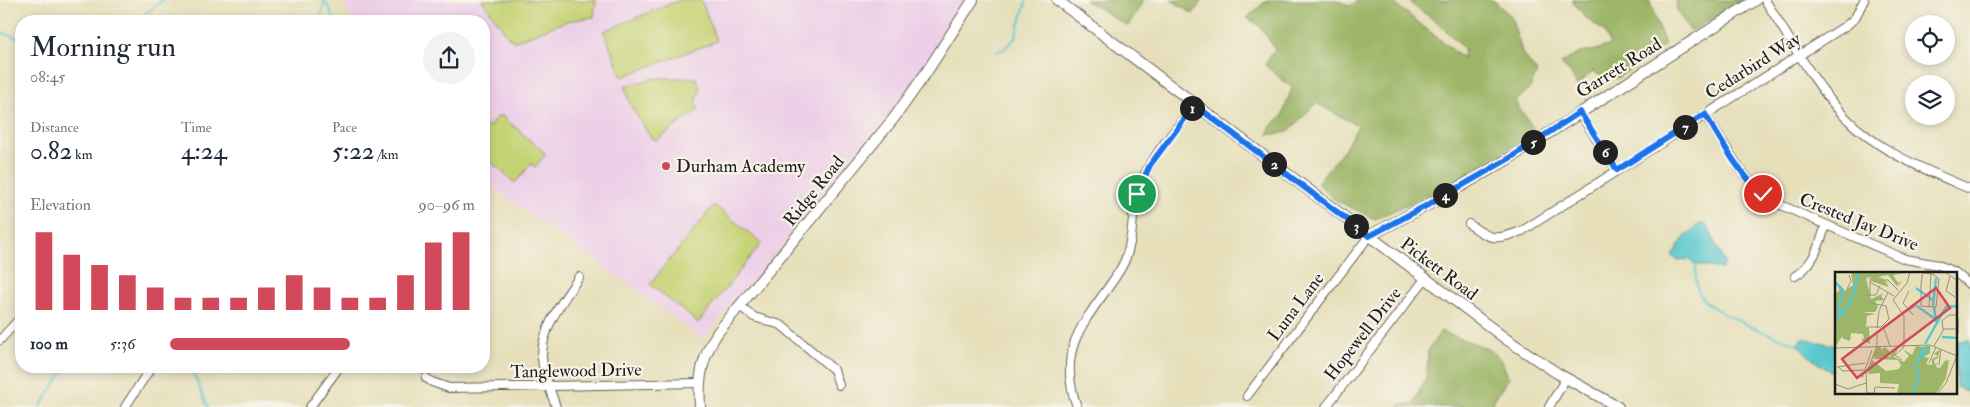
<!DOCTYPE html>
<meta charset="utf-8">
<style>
:root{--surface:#fff;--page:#f2f2f3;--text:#1f2937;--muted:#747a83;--accent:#d1495b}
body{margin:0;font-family:"IM FELL Double Pica",serif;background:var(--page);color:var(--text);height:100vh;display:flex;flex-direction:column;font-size:19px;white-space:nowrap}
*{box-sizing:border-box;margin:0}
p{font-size:16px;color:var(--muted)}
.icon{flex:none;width:28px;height:28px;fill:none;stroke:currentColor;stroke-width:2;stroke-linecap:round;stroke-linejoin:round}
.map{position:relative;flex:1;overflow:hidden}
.panel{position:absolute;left:15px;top:15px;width:475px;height:358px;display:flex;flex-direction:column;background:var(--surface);border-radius:20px;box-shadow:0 2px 8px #0003}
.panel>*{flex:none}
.fabs{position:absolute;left:1905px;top:15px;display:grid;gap:10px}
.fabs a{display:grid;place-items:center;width:50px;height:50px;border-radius:50%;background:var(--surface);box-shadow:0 2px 8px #0003;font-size:25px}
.pin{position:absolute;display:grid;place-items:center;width:42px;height:42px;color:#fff;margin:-21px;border:2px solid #fff;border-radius:50%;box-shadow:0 1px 5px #0007}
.km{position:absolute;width:25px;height:25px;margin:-12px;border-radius:50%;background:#222;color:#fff;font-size:14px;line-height:25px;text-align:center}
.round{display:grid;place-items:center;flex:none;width:52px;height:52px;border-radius:26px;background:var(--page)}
.overview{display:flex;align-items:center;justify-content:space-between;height:85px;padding:0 15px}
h1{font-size:28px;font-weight:600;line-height:38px}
.metrics{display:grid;grid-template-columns:repeat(3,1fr);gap:8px;height:85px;padding:5px 15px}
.metrics div{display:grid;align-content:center}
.metrics b{font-size:25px;font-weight:600}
.metrics small{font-size:14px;font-weight:400}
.metrics p{font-size:14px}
.chart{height:140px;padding:10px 15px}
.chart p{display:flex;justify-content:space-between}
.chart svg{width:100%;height:90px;margin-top:5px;stroke:var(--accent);stroke-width:6}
ul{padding:0 15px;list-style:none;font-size:16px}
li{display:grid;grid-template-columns:80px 60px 1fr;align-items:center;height:38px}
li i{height:12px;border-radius:6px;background:var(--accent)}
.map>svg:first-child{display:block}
</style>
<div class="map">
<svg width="1970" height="407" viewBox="0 0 1970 407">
<rect width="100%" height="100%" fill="#f7f3e8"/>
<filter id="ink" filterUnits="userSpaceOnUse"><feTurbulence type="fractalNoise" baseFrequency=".02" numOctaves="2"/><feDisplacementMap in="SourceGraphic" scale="10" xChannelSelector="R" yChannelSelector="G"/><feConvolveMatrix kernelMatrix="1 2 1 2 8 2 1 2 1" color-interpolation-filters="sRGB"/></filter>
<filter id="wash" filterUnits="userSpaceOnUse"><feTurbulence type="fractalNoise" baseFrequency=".0096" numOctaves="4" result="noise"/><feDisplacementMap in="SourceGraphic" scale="20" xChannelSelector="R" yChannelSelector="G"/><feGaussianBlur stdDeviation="1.12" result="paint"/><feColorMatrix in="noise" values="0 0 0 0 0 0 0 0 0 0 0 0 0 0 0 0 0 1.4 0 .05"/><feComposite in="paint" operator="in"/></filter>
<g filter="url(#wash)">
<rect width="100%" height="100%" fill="#e6dfba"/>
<path fill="#edd0e8" d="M347,0H965L909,89L862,150L703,339L577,247L484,182V21H354L349,15L345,5Z"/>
<path fill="#c6d375" stroke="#717848" d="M482,0H596L594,17L567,21L515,41L510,39Z
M680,0H701L717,41L622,77L604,31Z
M655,78H696L700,88L696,104L699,109L657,140L651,138L630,104L625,86Z
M501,115L546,154L535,167L531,164L515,183L484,156V123L489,127L496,118Z
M714,205L762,243L698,323L650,284Z"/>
<path fill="#9cb566" stroke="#5c6841" d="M1085,0H1144L1128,26Z
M1171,0H1202L1193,14Z
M1267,0H1337L1350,6L1358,0H1390L1463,58L1464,49L1437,22L1410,3L1418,0H1493L1511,16L1523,55L1537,72L1530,88L1515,102L1536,132L1443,188L1375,219L1333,199L1317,183L1345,148L1358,126L1316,103L1288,132L1268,135L1271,126L1282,116L1292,88L1265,65L1275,49L1259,25L1247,18Z
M1572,0H1649L1665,45L1617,78H1604L1593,71L1577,86L1571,74L1561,63L1580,53L1596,50L1610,45L1605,32L1586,18Z
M1676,0H1742L1729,10L1690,31L1677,10Z
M1441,331C1459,340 1484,343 1498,357C1503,362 1506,372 1509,378L1495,398L1492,407H1398L1401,404H1413L1427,375L1428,351Z"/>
<path fill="#59c7cd" stroke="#3a7274" d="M1700,224H1705L1708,227L1725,264L1722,269L1696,265L1688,259L1677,260L1672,256C1680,244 1686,232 1700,224Z
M1803,338L1836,346V373C1821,369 1808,355 1797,344Z
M1970,340V392L1956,387V341Z"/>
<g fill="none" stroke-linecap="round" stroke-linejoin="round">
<path stroke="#59c7cd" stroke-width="2" d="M324,2L329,7L334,21
M131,21L140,18L163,0
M319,21L325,0
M0,32L21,39
M996,52L1004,49L1015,38L1026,2
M1696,265C1695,277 1695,290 1703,299C1716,314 1777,338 1797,344
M190,366L208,407
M442,366V368
M40,407L67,366"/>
</g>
</g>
<g filter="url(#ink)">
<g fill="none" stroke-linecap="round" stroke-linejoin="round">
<defs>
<path id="street" d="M1765,0C1789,37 1815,86 1845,117C1879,152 1926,170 1970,189
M1579,112L1617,170
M1705,115L1740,169L1753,185L1776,203L1905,259L1939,265L1956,273
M1469,224C1492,241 1495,240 1522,231L1847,25L1855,18L1864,0
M1956,273L1970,285
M1795,276C1814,265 1819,245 1826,225
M740,306L754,317L781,325L787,330L834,370L839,385
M0,340L21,317
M426,378L432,382L449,388L699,383
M1247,396L1369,236
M125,407L152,366
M310,407L340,366
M556,407C551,391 543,375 542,358C541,328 563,301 579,277
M1077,407C1059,356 1076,332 1105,292C1112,282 1120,272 1125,260C1134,239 1131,215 1137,193C1147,160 1174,132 1195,105
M1326,407L1425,279
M1549,407L1566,378"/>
<path id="secondary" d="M1057,0L1506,339L1557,373L1618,407
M1369,236L1437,200L1510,158L1756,0
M700,407C698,379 702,356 718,332L894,118L926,73L973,0"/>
</defs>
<use href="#street" stroke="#636053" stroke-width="10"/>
<use href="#secondary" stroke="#636053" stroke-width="12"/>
<use href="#street" stroke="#fff" stroke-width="8"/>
<use href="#secondary" stroke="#fff" stroke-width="10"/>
</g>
</g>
<g fill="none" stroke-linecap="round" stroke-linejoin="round" filter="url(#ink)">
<defs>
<path id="route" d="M1137,194L1150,165L1195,105L1369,236L1437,200L1510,158L1580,112L1617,170L1705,114C1722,142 1738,173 1763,194"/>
</defs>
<use href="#route" stroke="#fff" stroke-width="10"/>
<use href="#route" stroke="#1a73e8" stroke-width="6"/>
</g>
<circle fill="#d1495b" stroke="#f7f3e8" stroke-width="2" cx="666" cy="166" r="5"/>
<g text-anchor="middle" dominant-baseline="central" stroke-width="4.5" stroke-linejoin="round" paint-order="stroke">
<g font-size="18" fill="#1c1c1c" stroke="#f7f3e8">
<text transform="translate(1753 66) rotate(-32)">Cedarbird Way</text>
<text transform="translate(1619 68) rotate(-32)">Garrett Road</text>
<text transform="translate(814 191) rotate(-51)">Ridge Road</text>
<text transform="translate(1859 222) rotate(22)">Crested Jay Drive</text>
<text transform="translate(1439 269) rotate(37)">Pickett Road</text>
<text transform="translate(1296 307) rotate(-53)">Luna Lane</text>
<text transform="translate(1363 334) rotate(-52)">Hopewell Drive</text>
<text transform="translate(576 371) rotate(-1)">Tanglewood Drive</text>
</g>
<g font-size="18" fill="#1c1c1c" stroke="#f7f3e8" text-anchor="start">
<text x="676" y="166">Durham Academy</text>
</g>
</g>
<g transform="translate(1835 272)">
<rect width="122" height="122" fill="#e6dfba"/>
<path d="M16,0H74L58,3L63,11L68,9L62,14L53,3L43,5L52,8L54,11L49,8L54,15L36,9V5L31,6L36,27L49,21L46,24L49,28L40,29L43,35L40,40H27L40,42L32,44L31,55L34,56L35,72L26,68L29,66L28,62L16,61L15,69L7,66L8,63L0,75V21L4,19V14L8,20L18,13ZM46,74V78L50,75L55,80L51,84L55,85L58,78L64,74L59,85L69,90L74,84L68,77L77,83L81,74L89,75L87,80L90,74H95V81L89,85L94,86L91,92L97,93V87L103,84L99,82L105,77L103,86L99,88L100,93L102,90L101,95L105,96L112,86L111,89L114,88L111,106L103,119L99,122H62L64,112L45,111V101L33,102L34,95L38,96L35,93L37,88L51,99L64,97L66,93L63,88L40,87L38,84L42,75Z" fill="#9cb566"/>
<path fill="none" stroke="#59c7cd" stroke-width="2.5" d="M0,10L8,18L4,34L6,40L0,47M81,16L98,28M82,34L100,47M98,34L101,6M99,35L101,50M0,47L8,42L16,29L24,0M107,65L123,66M90,72L111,35L123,34M85,87L95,75M78,122L84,104L80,95L89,75"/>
<path fill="none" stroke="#95917b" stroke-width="1" d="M87,0H88L89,1L96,2H98L104,7L101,35L86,34V12L87,6V4L88,1V0M110,0L123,9M115,4L111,19L120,25M35,6V23M52,7L63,18M35,10L59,24M12,17L16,9L14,3M74,19L68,31L78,43M31,23H41L45,14M94,35L96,1M68,42L82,33M123,46V62M48,54L55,74M32,55H46L54,47L51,34L35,31M42,56L44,39L53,20M108,58L107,49L114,43H123M99,74L109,57H123M0,76L95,73L122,84M67,88L60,83L69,75V44L58,28L72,11L75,0M94,91L101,75M104,93L106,77M2,95L30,91M4,95L7,99L29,98M27,106L37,78M0,112L13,117L31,111M32,121L57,122M32,122L31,102L42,74V62M39,122L40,115L60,116M102,122L111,111L123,81"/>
<path fill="#d1495b" fill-opacity="0.15" stroke="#d1495b" stroke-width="2.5" d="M101,16L115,36L22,106L7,87Z"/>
<rect width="122" height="122" fill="none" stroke="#1c1c1c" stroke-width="2.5"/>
</g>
</svg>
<div class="fabs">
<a><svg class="icon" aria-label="locate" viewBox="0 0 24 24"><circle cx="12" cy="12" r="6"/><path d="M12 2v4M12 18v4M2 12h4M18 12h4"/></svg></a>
<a><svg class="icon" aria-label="layers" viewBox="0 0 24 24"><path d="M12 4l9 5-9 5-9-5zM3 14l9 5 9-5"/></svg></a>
</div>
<div class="pin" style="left:1137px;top:194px;background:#1e9e55"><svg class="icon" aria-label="arrive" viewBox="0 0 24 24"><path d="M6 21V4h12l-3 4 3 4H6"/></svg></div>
<div class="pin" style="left:1763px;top:194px;background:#d93025"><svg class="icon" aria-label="check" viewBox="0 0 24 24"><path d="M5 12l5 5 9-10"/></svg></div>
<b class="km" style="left:1192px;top:108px">1</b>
<b class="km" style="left:1274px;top:164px">2</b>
<b class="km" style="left:1356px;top:226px">3</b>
<b class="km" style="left:1445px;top:195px">4</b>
<b class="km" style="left:1533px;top:142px">5</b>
<b class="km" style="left:1605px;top:152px">6</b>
<b class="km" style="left:1685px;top:127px">7</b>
<section class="panel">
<div class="overview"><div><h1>Morning run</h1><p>08:45</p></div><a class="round"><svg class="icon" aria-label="share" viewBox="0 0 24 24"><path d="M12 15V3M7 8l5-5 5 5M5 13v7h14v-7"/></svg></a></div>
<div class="metrics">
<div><p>Distance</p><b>0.82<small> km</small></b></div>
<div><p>Time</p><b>4:24</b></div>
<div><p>Pace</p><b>5:22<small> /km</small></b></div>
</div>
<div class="chart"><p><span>Elevation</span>90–96 m</p>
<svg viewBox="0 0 160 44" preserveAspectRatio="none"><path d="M5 44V6M15 44V17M25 44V22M35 44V27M45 44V33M55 44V38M65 44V38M75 44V38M85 44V33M95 44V27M105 44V33M115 44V38M125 44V38M135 44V27M145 44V11M155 44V6"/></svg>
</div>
<ul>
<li><b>100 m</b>5:36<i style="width:59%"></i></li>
</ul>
</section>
</div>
